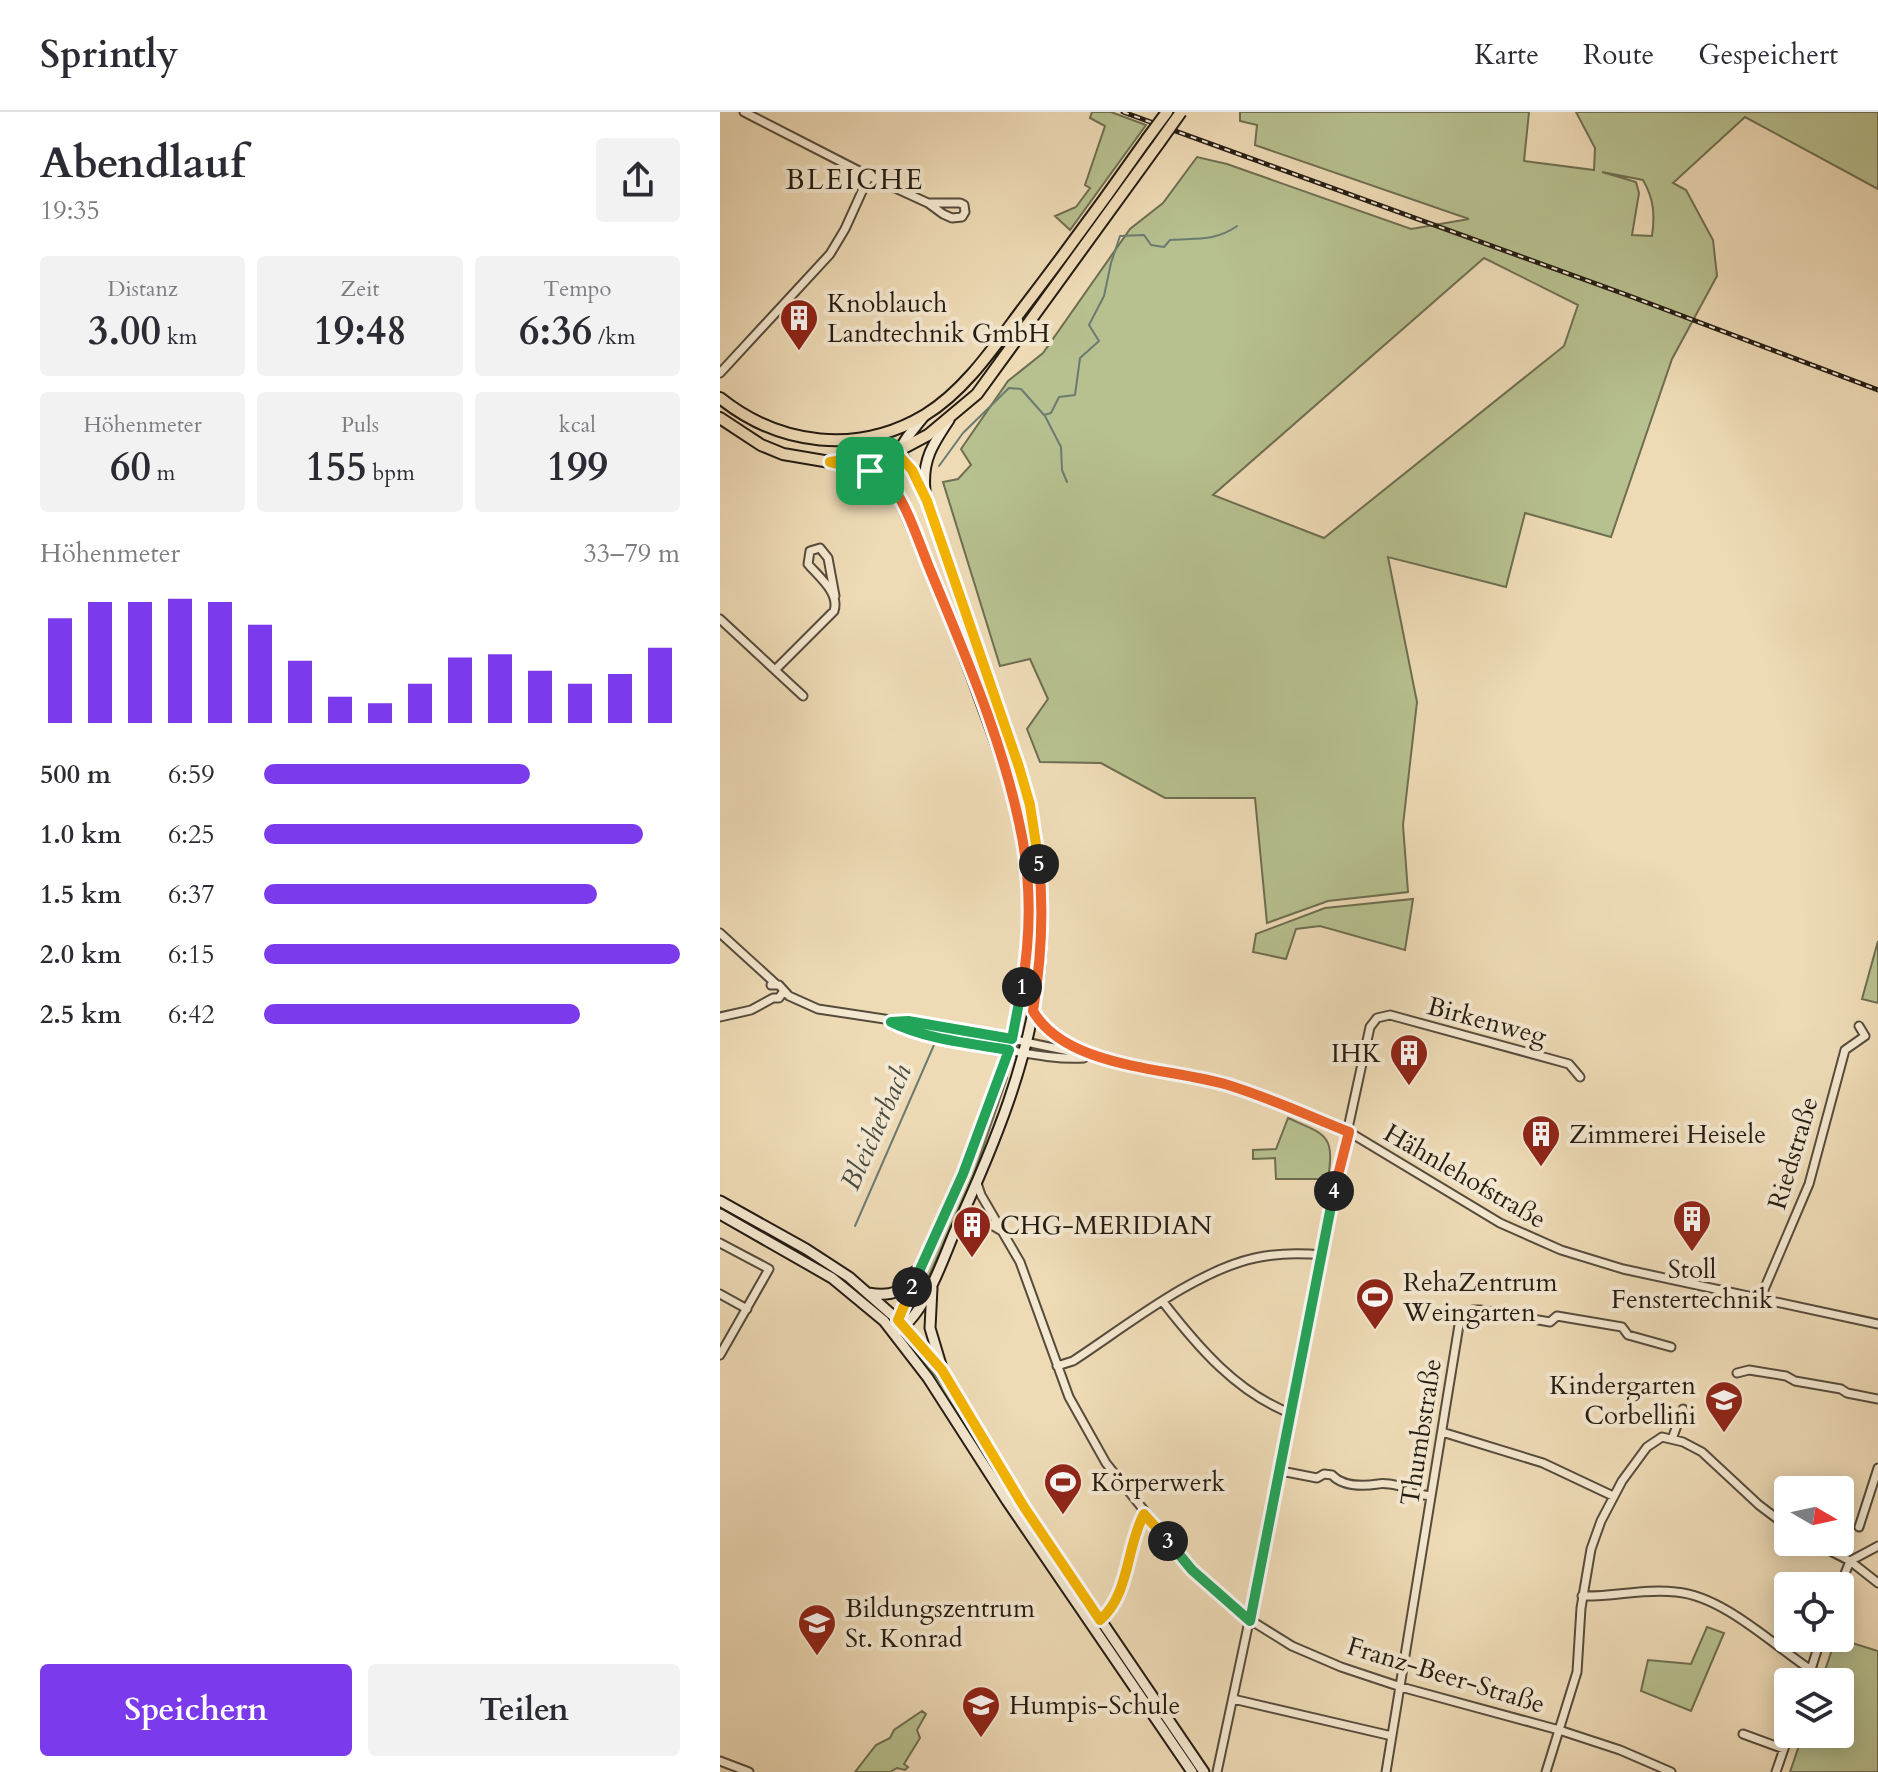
<!DOCTYPE html>
<html lang="de">
<meta charset="utf-8">
<style>
:root{--surface:#fff;--page:#f2f2f3;--text:#2b2b33;--muted:#7c7c81;--line:#e1e1e2;--accent:#7c3aed}
body{margin:0;font-family:Cardo,serif;background:var(--page);color:var(--text);height:100vh;display:flex;flex-direction:column;font-size:30px;white-space:nowrap}
*{box-sizing:border-box;margin:0}
p{font-size:26px;color:var(--muted)}
.icon{flex:none;width:44px;height:44px;fill:none;stroke:currentColor;stroke-width:2;stroke-linecap:round;stroke-linejoin:round}
.map{position:relative;flex:1;overflow:hidden}
.drawer{display:flex;flex-direction:column;background:var(--surface);width:720px}
.drawer>*{flex:none}
.needle{width:52px;rotate:99deg}
.tools{position:absolute;left:1054px;top:1364px;display:grid;gap:16px}
.tools a{display:grid;place-items:center;width:80px;height:80px;border-radius:8px;background:var(--surface);box-shadow:0 4px 20px #0003;font-size:40px}
.pin{position:absolute;display:grid;place-items:center;width:68px;height:68px;color:#fff;margin:-34px;border-radius:16px;box-shadow:0 4px 12px #0006}
.km{position:absolute;width:40px;height:40px;margin:-20px;border-radius:50%;background:#222;color:#fff;font-size:22px;line-height:40px;text-align:center}
.round{display:grid;place-items:center;flex:none;width:84px;height:84px;border-radius:8px;background:var(--page)}
.summary{display:flex;align-items:center;justify-content:space-between;height:136px;padding:0 40px}
h1{font-size:44px;font-weight:700;line-height:60px}
.metrics{display:grid;grid-template-columns:repeat(3,1fr);gap:12px;height:136px;padding:8px 40px}
.metrics div{display:grid;align-content:center;border-radius:8px;background:var(--page);text-align:center}
.metrics b{font-size:40px;font-weight:700}
.metrics small{font-size:22px;font-weight:400}
.metrics p{font-size:22px}
.chart{height:224px;padding:16px 40px}
.chart p{display:flex;justify-content:space-between}
.chart svg{width:100%;height:144px;margin-top:8px;stroke:var(--accent);stroke-width:6}
.primary-button{display:flex;gap:16px;margin-top:auto;padding:16px 40px}
.primary-button a{flex:1;height:92px;border-radius:8px;background:var(--accent);color:#fff;font-size:32px;font-weight:700;line-height:92px;text-align:center}
.primary-button a+a{background:var(--page);color:var(--text)}
ul{padding:0 40px;list-style:none;font-size:26px}
li{display:grid;grid-template-columns:128px 96px 1fr;align-items:center;height:60px}
li i{height:20px;border-radius:10px;background:var(--accent)}
header{display:flex;align-items:center;gap:48px;box-sizing:border-box;height:112px;padding:0 40px;background:var(--surface);border-bottom:2px solid var(--line)}
header strong{font-size:38px}
nav{display:flex;gap:44px;margin-inline-start:auto;font-size:28px}
main{display:flex;flex:1;min-height:0}
.map>svg:first-child{display:block}
</style>
<header>
<strong>Sprintly</strong>
<nav><a>Karte</a><a>Route</a><a>Gespeichert</a></nav>
</header>
<main>
<section class="drawer">
<div class="summary"><div><h1>Abendlauf</h1><p>19:35</p></div><a class="round"><svg class="icon" aria-label="share" viewBox="0 0 24 24"><path d="M12 15V3M7 8l5-5 5 5M5 13v7h14v-7"/></svg></a></div>
<div class="metrics">
<div><p>Distanz</p><b>3.00<small> km</small></b></div>
<div><p>Zeit</p><b>19:48</b></div>
<div><p>Tempo</p><b>6:36<small> /km</small></b></div>
</div>
<div class="metrics">
<div><p>Höhenmeter</p><b>60<small> m</small></b></div>
<div><p>Puls</p><b>155<small> bpm</small></b></div>
<div><p>kcal</p><b>199</b></div>
</div>
<div class="chart"><p><span>Höhenmeter</span>33–79 m</p>
<svg viewBox="0 0 160 44" preserveAspectRatio="none"><path d="M5 44V12M15 44V7M25 44V7M35 44V6M45 44V7M55 44V14M65 44V25M75 44V36M85 44V38M95 44V32M105 44V24M115 44V23M125 44V28M135 44V32M145 44V29M155 44V21"/></svg>
</div>
<ul>
<li><b>500 m</b>6:59<i style="width:64%"></i></li>
<li><b>1.0 km</b>6:25<i style="width:91%"></i></li>
<li><b>1.5 km</b>6:37<i style="width:80%"></i></li>
<li><b>2.0 km</b>6:15<i style="width:100%"></i></li>
<li><b>2.5 km</b>6:42<i style="width:76%"></i></li>
</ul>
<div class="primary-button"><a>Speichern</a><a>Teilen</a></div>
</section>
<div class="map">
<svg width="1158" height="1660" viewBox="0 0 1158 1660">
<rect width="100%" height="100%" fill="#eedbb6"/>
<filter id="stains"><feTurbulence type="fractalNoise" baseFrequency=".0025" numOctaves="4"/><feColorMatrix values="0 0 0 0 .2 0 0 0 0 .09 0 0 0 0 .02 0 0 0 .5 -.17"/></filter>
<radialGradient id="worn" r=".72"><stop offset=".6" stop-color="#630" stop-opacity="0"/><stop offset="1" stop-color="#630" stop-opacity=".3"/></radialGradient>
<path fill="#b7c08f" stroke="#6e6e51" stroke-width="2" fill-rule="evenodd" d="M372,0H391L426,13L350,118L335,104L356,95L370,76L365,73L385,14L370,6Z
M520,0H809L804,49L874,58L875,36L856,0H1158V77L1025,5L953,71L966,78L993,128L997,164L952,247L891,425L805,401L786,475L668,445L697,590L683,713L688,780L608,789L547,811L535,686H445L381,651L320,650L307,617L328,587L310,547L280,554L223,370L238,367L251,353L241,337L288,269L323,241L410,117L443,91L477,45L507,52L691,117L749,107L535,33L537,13L520,9ZM882,60L923,68C934,87 935,103 932,124L912,123L919,81L916,70ZM764,146L858,193L844,234L604,426L493,383Z
M693,787L685,838L600,814L576,817L566,847L533,840L536,822L605,796Z
M1158,829V891L1142,887Z
M284,965L287,966L253,1065L193,1200L188,1198L250,1060Z
M568,1006C606,1023 615,1022 608,1067H556L555,1046L533,1047V1038L556,1037Z
M190,1229L230,1283L297,1390L430,1589L294,1393L191,1236Z
M987,1515L1004,1521L971,1599L921,1579L928,1548L971,1552Z
M1116,1526L1158,1539V1660H1070L1083,1622H1120V1570H1101Z
M202,1599L206,1602L197,1618L200,1626L184,1652L188,1655L185,1658L177,1656L170,1660H135L156,1633L170,1626L174,1618Z"/>
<g fill="none" stroke-linecap="round" stroke-linejoin="round">
<path stroke="#6b7b72" stroke-width="2" d="M325,304L341,335L342,358L347,370
M219,354L243,321L289,276L301,277L324,303L331,301L339,285L355,283L360,246L379,229L369,213L384,184L391,151L400,124L424,123L431,133L444,135L450,128C476,126 494,130 517,114
M135,1114L214,933"/>
<defs>
<path id="minor" d="M149,64L208,91L223,102L232,106L242,105L245,100L244,93L240,91H208
M0,261L110,142L125,117L149,64L24,0
M0,507L83,584
M56,557L114,499C120,481 99,465 88,452L90,439L100,436L108,446L115,484
M0,821L56,872
M51,873H59L69,884L98,897L277,924L506,972L542,984L629,1020L780,1111L841,1138L903,1157L1158,1212
M313,899L330,922L367,941
M0,905L31,898L53,886H59L63,880
M173,911C204,926 237,929 271,935C301,940 334,948 364,946
M257,1071L261,1083L300,1150L349,1285L386,1351L472,1458L519,1501L572,1534L621,1555L681,1575L839,1618L900,1638L951,1660
M244,1100L260,1106L280,1118
M0,1131L49,1157L0,1243
M0,1182L27,1197
M1040,1187L1089,1072L1125,938L1145,924L1139,914
M443,1190C478,1235 517,1281 572,1302
M337,1254L353,1249C405,1215 475,1159 535,1146C557,1141 580,1141 603,1143
M1017,1261L1029,1258L1066,1264L1075,1269L1121,1277L1127,1281L1158,1287
M722,1320L823,1351L893,1384
M952,1327L963,1297
M561,1359L597,1366L604,1362L612,1363C623,1375 645,1374 658,1372C666,1370 678,1374 686,1375L691,1381L711,1384
M1139,1415L1158,1356
M1093,1430L1130,1449L1158,1471
M1120,1474L1130,1449L1158,1434
M862,1484C894,1485 925,1476 956,1480C1003,1484 1052,1532 1091,1558
M380,1508C410,1483 407,1435 424,1402
M1087,1570L1101,1526
M513,1587L672,1624
M1023,1622L1064,1637
M0,1649L29,1660
M497,1660L561,1359L615,1076L650,915L657,906L670,903L849,952L860,965
M666,1660L740,1207L753,1198H760L830,1210L837,1204L902,1215L908,1223L951,1235
M826,1660L857,1560L861,1496L871,1437L881,1409L902,1369L927,1335L942,1325L963,1330L982,1340L1039,1393L1068,1415
M1056,1660L1069,1622"/>
<path id="secondary" d="M138,328C156,331 174,333 186,349C211,380 222,436 235,473C279,601 334,714 320,854C311,946 273,1036 235,1119C222,1149 204,1206 174,1221
M113,350C137,356 157,359 175,377
M205,378C202,348 213,332 229,308
M0,1089L86,1137L129,1165L178,1208L222,1258L304,1395L484,1660
M0,1102L112,1166L164,1209L208,1266L287,1389L472,1660
M212,1176L210,1216L222,1256
M148,1181C174,1185 179,1181 194,1160
M174,1221C184,1186 202,1154 216,1121C241,1067 264,1014 283,958C310,874 317,781 295,695C285,652 268,610 253,568C229,504 204,440 175,378C172,338 182,332 205,303"/>
<path id="primary" d="M0,286C60,334 138,343 205,303C246,278 276,232 304,195C346,140 387,84 427,27
M0,306L41,333L63,342L110,350L176,340L208,323L257,282L439,31"/>
</defs>
<use href="#minor" stroke="#564c3c" stroke-width="11"/>
<use href="#secondary" stroke="#241c13" stroke-width="13"/>
<use href="#primary" stroke="#241c13" stroke-width="14"/>
<use href="#minor" stroke="#f4e8d0" stroke-width="7"/>
<use href="#secondary" stroke="#f4e8d0" stroke-width="9"/>
<use href="#primary" stroke="#eedbb6" stroke-width="10"/>
<defs>
<path id="rail" d="M403,0L907,183L1158,278"/>
</defs>
<use href="#rail" stroke="#241c13" stroke-width="5"/>
<use href="#rail" stroke="#f4e8d0" stroke-width="2" stroke-dasharray="6" stroke-linecap="butt"/>
<defs>
<path id="primary-bridge" d="M427,27L447,0
M439,31L461,0"/>
</defs>
<use href="#primary-bridge" stroke="#241c13" stroke-width="14" stroke-linecap="butt"/>
<use href="#primary-bridge" stroke="#eedbb6" stroke-width="10"/>
</g>
<g fill="none" stroke-linecap="round" stroke-linejoin="round">
<defs>
<path id="split-1" d="M150,359C159,364 167,368 174,377C188,396 201,436 211,460C247,547 286,637 303,730C311,777 310,828 302,875"/>
<path id="split-2" d="M192,1175L243,1062L289,938C249,931 208,928 171,910L188,909L292,927L302,875"/>
<path id="split-3" d="M192,1175L178,1208L222,1258L304,1395L380,1508C410,1482 406,1435 424,1402L448,1429"/>
<path id="split-4" d="M448,1429L472,1458L530,1509L614,1079"/>
<path id="split-5" d="M319,752C324,802 321,850 313,899C347,957 448,955 508,973C550,986 589,1004 629,1020L614,1079"/>
<path id="split-6" d="M150,359L110,350L176,340L192,358L207,389L299,655L310,693L319,752"/>
</defs>
<use href="#split-1" stroke="#fff" stroke-width="16"/>
<use href="#split-2" stroke="#fff" stroke-width="16"/>
<use href="#split-3" stroke="#fff" stroke-width="16"/>
<use href="#split-4" stroke="#fff" stroke-width="16"/>
<use href="#split-5" stroke="#fff" stroke-width="16"/>
<use href="#split-6" stroke="#fff" stroke-width="16"/>
<use href="#split-1" stroke="#f0652b" stroke-width="10"/>
<use href="#split-2" stroke="#22a559" stroke-width="10"/>
<use href="#split-3" stroke="#f5b400" stroke-width="10"/>
<use href="#split-4" stroke="#22a559" stroke-width="10"/>
<use href="#split-5" stroke="#f0652b" stroke-width="10"/>
<use href="#split-6" stroke="#f5b400" stroke-width="10"/>
</g>
<defs>
<symbol id="building-pin" viewBox="-11 -11 22 30"><path d="M0 17L-7.5 6A9.5 9.5 0 1 1 7.5 6Z" fill="#8f2418" stroke="#f4e8d0"/><path d="M-4-6H4V6H1V3H-1V6H-4ZM-2.5-4.3h1.7v1.8h-1.7ZM.8-4.3h1.7v1.8H.8ZM-2.5-1h1.7V.8h-1.7ZM.8-1h1.7V.8H.8Z" fill="#fff"/></symbol>
<symbol id="stadium-pin" viewBox="-11 -11 22 30"><path d="M0 17L-7.5 6A9.5 9.5 0 1 1 7.5 6Z" fill="#8f2418" stroke="#f4e8d0"/><path d="M0-5a6.5 5 0 1 0 0 10a6.5 5 0 1 0 0-10ZM-3.5-1.8h7v3.6h-7Z" fill="#fff"/></symbol>
<symbol id="school-pin" viewBox="-11 -11 22 30"><path d="M0 17L-7.5 6A9.5 9.5 0 1 1 7.5 6Z" fill="#8f2418" stroke="#f4e8d0"/><path d="M0-5L7-2L0 1L-7-2ZM-4 1L0 2.5L4 1V4Q0 6-4 4Z" fill="#fff"/></symbol>
</defs>
<g fill-rule="evenodd">
<use href="#building-pin" x="57" y="184" width="44" height="60"/>
<use href="#building-pin" x="667" y="919" width="44" height="60"/>
<use href="#building-pin" x="799" y="1000" width="44" height="60"/>
<use href="#building-pin" x="950" y="1085" width="44" height="60"/>
<use href="#building-pin" x="230" y="1091" width="44" height="60"/>
<use href="#stadium-pin" x="633" y="1163" width="44" height="60"/>
<use href="#school-pin" x="982" y="1266" width="44" height="60"/>
<use href="#stadium-pin" x="321" y="1348" width="44" height="60"/>
<use href="#school-pin" x="75" y="1489" width="44" height="60"/>
<use href="#school-pin" x="239" y="1571" width="44" height="60"/>
</g>
<g text-anchor="middle" dominant-baseline="central" stroke-width="8" stroke-linejoin="round" paint-order="stroke">
<g font-size="26" fill="#241c13" stroke="#f4e8d0" text-anchor="start">
<text x="107" y="191">Knoblauch<tspan x="107" dy="30">Landtechnik GmbH</tspan></text>
<text x="661" y="941" text-anchor="end">IHK</text>
<text x="849" y="1022">Zimmerei Heisele</text>
<text x="280" y="1113">CHG-MERIDIAN</text>
<text x="972" y="1157" text-anchor="middle">Stoll<tspan x="972" dy="30">Fenstertechnik</tspan></text>
<text x="683" y="1170">RehaZentrum<tspan x="683" dy="30">Weingarten</tspan></text>
<text x="976" y="1273" text-anchor="end">Kindergarten<tspan x="976" dy="30">Corbellini</tspan></text>
<text x="371" y="1370">Körperwerk</text>
<text x="125" y="1496">Bildungszentrum<tspan x="125" dy="30">St. Konrad</tspan></text>
<text x="289" y="1593">Humpis-Schule</text>
</g>
<g font-size="26" fill="#241c13" stroke="#f4e8d0">
<text transform="translate(767 909) rotate(15)">Birkenweg</text>
<text transform="translate(1073 1041) rotate(-73)">Riedstraße</text>
<text transform="translate(745 1064) rotate(30)">Hähnlehofstraße</text>
<text transform="translate(701 1320) rotate(-81)">Thumbstraße</text>
<text transform="translate(726 1563) rotate(17)">Franz-Beer-Straße</text>
</g>
<g font-size="28" letter-spacing="2" fill="#241c13" stroke="#f4e8d0">
<text x="135" y="68">BLEICHE</text>
</g>
<g font-size="28" font-style="italic" fill="#474c43" stroke="#f4e8d0">
<text transform="translate(156 1015) rotate(-66)">Bleicherbach</text>
</g>
</g>
<rect width="100%" height="100%" filter="url(#stains)"/>
<rect width="100%" height="100%" fill="url(#worn)"/>
</svg>
<div class="tools">
<a><svg class="needle" viewBox="-14 -14 28 28"><path d="M0-13l5 13h-10z" fill="#e53935"/><path d="M0 13l5-13h-10z" fill="#7c7c81"/></svg></a>
<a><svg class="icon" aria-label="locate" viewBox="0 0 24 24"><circle cx="12" cy="12" r="6"/><path d="M12 2v4M12 18v4M2 12h4M18 12h4"/></svg></a>
<a><svg class="icon" aria-label="layers" viewBox="0 0 24 24"><path d="M12 4l9 5-9 5-9-5zM3 14l9 5 9-5"/></svg></a>
</div>
<div class="pin" style="left:150px;top:359px;background:#1e9e55"><svg class="icon" aria-label="arrive" viewBox="0 0 24 24"><path d="M6 21V4h12l-3 4 3 4H6"/></svg></div>
<b class="km" style="left:302px;top:875px">1</b>
<b class="km" style="left:192px;top:1175px">2</b>
<b class="km" style="left:448px;top:1429px">3</b>
<b class="km" style="left:614px;top:1079px">4</b>
<b class="km" style="left:319px;top:752px">5</b>
</div>
</main>
